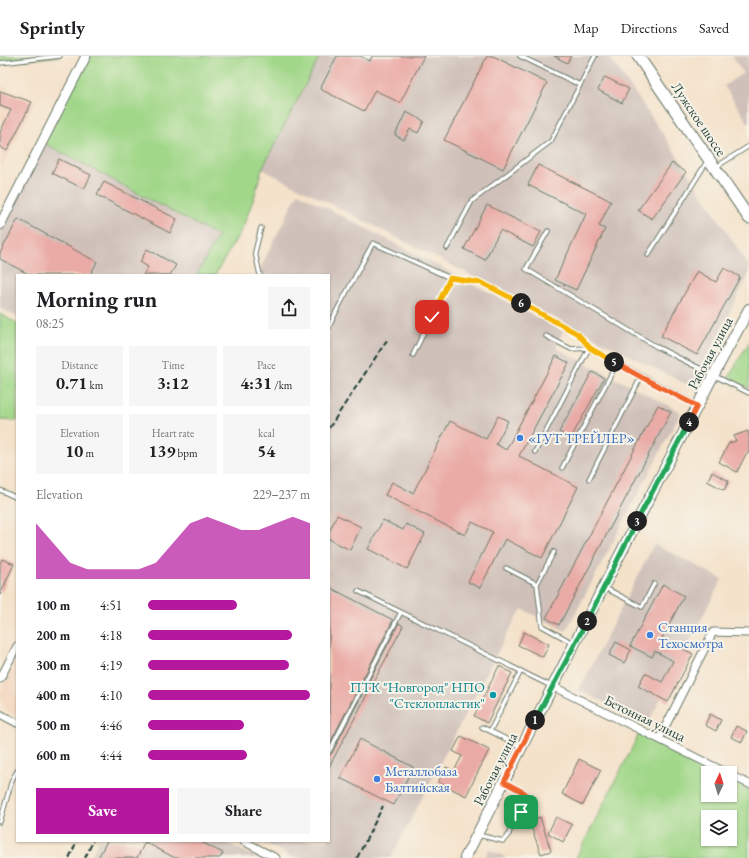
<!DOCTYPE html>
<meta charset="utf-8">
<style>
:root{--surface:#fff;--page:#f6f6f6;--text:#202124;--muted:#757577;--line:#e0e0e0;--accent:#b5179e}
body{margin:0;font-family:"EB Garamond",serif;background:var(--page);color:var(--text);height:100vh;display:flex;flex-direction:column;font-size:15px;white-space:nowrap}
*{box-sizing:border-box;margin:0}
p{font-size:13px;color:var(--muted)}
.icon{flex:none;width:22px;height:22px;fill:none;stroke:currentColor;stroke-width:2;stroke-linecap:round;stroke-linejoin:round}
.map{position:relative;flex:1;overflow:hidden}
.panel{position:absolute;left:16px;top:218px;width:314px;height:568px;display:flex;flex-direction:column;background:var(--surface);border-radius:0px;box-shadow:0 1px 3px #0004}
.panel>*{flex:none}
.needle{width:26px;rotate:4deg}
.controls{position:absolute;left:701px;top:710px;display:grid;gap:8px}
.controls a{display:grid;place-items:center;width:36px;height:36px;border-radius:0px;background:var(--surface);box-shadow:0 1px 3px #0004;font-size:20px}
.pin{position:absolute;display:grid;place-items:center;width:34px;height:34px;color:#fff;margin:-17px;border-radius:8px;box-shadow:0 2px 6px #0006}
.km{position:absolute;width:20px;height:20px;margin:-10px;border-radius:50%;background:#222;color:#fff;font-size:11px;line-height:20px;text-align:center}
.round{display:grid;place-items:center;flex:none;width:42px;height:42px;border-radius:0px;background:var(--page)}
.head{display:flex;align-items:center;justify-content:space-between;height:68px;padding:0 20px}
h1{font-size:22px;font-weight:700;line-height:30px}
.metrics{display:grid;grid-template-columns:repeat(3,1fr);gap:6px;height:68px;padding:4px 20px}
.metrics div{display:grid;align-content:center;border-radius:0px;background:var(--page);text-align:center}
.metrics b{font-size:17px;font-weight:700}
.metrics small{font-size:11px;font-weight:400}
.metrics p{font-size:11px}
.chart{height:112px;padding:8px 20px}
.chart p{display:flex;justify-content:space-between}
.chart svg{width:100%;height:72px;margin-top:4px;fill:var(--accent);opacity:.7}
.cta{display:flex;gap:8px;margin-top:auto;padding:8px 20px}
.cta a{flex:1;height:46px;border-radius:0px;background:var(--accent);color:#fff;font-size:16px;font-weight:700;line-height:46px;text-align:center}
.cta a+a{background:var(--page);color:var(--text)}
ul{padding:0 20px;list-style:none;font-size:13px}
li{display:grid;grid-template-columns:64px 48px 1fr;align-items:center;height:30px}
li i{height:10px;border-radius:5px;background:var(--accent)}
header{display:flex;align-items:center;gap:24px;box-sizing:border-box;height:56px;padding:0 20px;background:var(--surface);border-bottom:1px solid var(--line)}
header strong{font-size:19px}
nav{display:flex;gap:22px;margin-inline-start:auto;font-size:14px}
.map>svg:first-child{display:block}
</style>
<header>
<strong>Sprintly</strong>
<nav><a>Map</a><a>Directions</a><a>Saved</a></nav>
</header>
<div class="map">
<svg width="749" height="802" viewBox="0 0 749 802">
<rect width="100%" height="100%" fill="#f7f3e8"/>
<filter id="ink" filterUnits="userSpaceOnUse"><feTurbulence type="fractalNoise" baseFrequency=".025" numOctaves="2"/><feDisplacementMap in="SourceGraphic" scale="8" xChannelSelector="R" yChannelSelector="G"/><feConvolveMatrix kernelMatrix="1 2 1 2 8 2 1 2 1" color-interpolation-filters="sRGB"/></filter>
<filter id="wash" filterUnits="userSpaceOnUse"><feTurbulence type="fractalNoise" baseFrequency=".012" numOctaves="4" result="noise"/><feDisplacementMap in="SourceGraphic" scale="16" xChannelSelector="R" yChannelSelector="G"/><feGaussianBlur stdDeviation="0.9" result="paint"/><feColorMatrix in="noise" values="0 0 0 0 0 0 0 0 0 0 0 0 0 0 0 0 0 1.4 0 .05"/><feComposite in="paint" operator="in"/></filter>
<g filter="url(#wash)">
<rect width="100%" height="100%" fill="#f4e2ca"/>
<path fill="#f2d5bd" d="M0,30L36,45L0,115Z
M17,602V660L6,654L0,640V636Z"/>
<path fill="#cfc1ba" d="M320,0H609L661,75L749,210V218L692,331L262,113Z
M732,0H749V68L724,30L743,17Z
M42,86L218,181L197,219H17V261L0,252V177Z
M298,137L563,275L556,292L681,356L566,575L522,553L509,574L391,802H294L261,785H329V219H257Z
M654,488L722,523L647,669L579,634Z
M99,785H223L258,802H90Z
M489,793L507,802H485Z"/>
<path fill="#a0d788" stroke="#608a5e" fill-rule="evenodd" d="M0,0H60L0,7Z
M86,0H320L262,113L254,142L242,173L215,219H197L218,180L42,86Z
M0,258L17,267V365L0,364Z
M749,286V332L728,323Z
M639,678L718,717H708V739H730V723L749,732V802H576ZM708,761H730V783H708Z"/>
<g id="blocks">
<path fill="#eaaba6" d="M337,0H360L370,5L372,0H424L400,47L375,34L364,55L320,33Z
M487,0H493L547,27L503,113L444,84Z
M554,0H571L567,7Z
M605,21L629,33L622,47L598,34Z
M0,35L32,46L7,95L0,91V76L11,54L0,50Z
M406,56L424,65L418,77L410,73L404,84L395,79Z
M59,103L91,119L84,133L52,117Z
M672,107L686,116L652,163L638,154Z
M538,109L611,145L599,170L605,173L576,234L555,224L586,158L528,129Z
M104,126L177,163L170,177L97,139Z
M487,149L541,176L533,191L500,174L485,204L464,193Z
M18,163L97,206L90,219H30L0,203V197Z
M147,193L176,209L170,219H143L148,211L140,206Z
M724,212L740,221L697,299L661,280L697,215L716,226Z
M556,300L569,307L519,400L578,431L542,502L505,483L480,532L468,526L493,476L472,466L465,479L385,439L392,426L413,437L450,365L486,383L498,360L508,365L496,388L506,394Z
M592,316L604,322L571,382L559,376Z
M658,349L671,356L559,569L546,562Z
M748,375L749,380V397L746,398L737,416L719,406L729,387L736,385L734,380Z
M712,416L729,425L724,434L707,425Z
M337,459L361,471L350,494L329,483V476Z
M383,464L403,474L406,468L425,478L407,513L368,493Z
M2,503L14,508L0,539V507Z
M663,528L684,540L662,582L693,598L668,646L638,630L645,617L662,626L673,605L655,595L652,601L630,590Z
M329,531L393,564L329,689Z
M399,567L403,570L329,711V699L332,697Z
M524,576L549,588L543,601L518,589Z
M616,586L631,594L624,607L609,599Z
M499,610L512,617L487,667L474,660Z
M710,658L721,664L716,675L705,669Z
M736,670L747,675L742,686L731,681Z
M461,680L489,694L466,740L438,726L446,711L454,715L462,700L453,695Z
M360,683L413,711L394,749L340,722Z
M579,703L601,714L583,749L562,738Z
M540,761L551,795L541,798L529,765Z
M556,761L572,769L563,786L548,777Z
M107,785H199L223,797L220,802H175L145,786L137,802H98Z"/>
</g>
</g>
<g filter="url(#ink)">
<use href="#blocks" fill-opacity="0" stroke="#6a7768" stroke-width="1"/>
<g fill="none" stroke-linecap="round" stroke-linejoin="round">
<defs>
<path id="service" d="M520,0L580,29
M0,7L60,0
M716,111L749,90
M548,175L526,213L657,291L749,337
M447,192L472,145L551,85L595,0
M648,199L708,104
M260,219L255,196L261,172
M329,271L337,254L373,187L450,222L482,227L578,277L589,292L696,349
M413,299L450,222
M535,396L589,292L571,293L546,280
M562,412L617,307
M589,423L641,321
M0,434L17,442
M506,512L537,528L542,570L573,587
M537,528L554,496
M605,532L642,551L654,528
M358,535L551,630
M482,671L520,690
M490,675L521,615
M329,696L401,556
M0,766L12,724L17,715
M478,779L503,785L509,778L511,771L521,756L525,737L504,726"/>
<path id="minor" d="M0,623L17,590
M552,630L727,717
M0,658L17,667
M659,683L713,576L749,577
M730,719L749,728
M243,785L276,802"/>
<path id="tertiary" d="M0,169L86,0"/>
<path id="secondary" d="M465,802L628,483L713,320L749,253"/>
<path id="primary" d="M638,0L749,162"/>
</defs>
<use href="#service" stroke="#6a7768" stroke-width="5.5"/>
<use href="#minor" stroke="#6a7768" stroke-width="9"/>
<use href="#tertiary" stroke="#6a7768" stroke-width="11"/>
<use href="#secondary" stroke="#6a7768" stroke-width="12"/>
<use href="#primary" stroke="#6a7768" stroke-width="13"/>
<use href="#service" stroke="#fff" stroke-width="3.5"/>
<use href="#minor" stroke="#fff" stroke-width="7"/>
<use href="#tertiary" stroke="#fff" stroke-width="9"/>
<use href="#secondary" stroke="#fff" stroke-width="10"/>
<use href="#primary" stroke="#fff" stroke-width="11"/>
<path stroke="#1f3d34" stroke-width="2" stroke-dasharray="6 3" stroke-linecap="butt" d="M329,372L387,284
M69,802L77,785
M85,802L93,785
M357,802L383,750"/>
</g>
</g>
<g fill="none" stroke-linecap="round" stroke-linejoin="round" filter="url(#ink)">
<defs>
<path id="split-1" d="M521,756L525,737L504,726L535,664"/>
<path id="split-2" d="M535,664L587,565"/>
<path id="split-3" d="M587,565L637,465"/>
<path id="split-4" d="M637,465L689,366"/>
<path id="split-5" d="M614,306L641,321L697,350L689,366"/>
<path id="split-6" d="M521,247L578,278L590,292L614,306"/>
<path id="split-7" d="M432,261L450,222L482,227L521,247"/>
</defs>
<use href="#split-1" stroke="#fff" stroke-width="8"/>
<use href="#split-2" stroke="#fff" stroke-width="8"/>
<use href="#split-3" stroke="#fff" stroke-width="8"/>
<use href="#split-4" stroke="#fff" stroke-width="8"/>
<use href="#split-5" stroke="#fff" stroke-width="8"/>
<use href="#split-6" stroke="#fff" stroke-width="8"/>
<use href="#split-7" stroke="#fff" stroke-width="8"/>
<use href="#split-1" stroke="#f0652b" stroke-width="5"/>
<use href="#split-2" stroke="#22a559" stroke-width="5"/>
<use href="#split-3" stroke="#22a559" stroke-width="5"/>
<use href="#split-4" stroke="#22a559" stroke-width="5"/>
<use href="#split-5" stroke="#f0652b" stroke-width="5"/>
<use href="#split-6" stroke="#f5b400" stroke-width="5"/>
<use href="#split-7" stroke="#f5b400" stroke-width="5"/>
</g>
<g fill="#3f7fe0" stroke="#f7f3e8" stroke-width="1.5">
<circle cx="520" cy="382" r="4"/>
<circle cx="650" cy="579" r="4"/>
<circle cx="377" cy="723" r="4"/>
</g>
<circle fill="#0f9aa8" stroke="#f7f3e8" stroke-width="1.5" cx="493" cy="639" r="4"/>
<g text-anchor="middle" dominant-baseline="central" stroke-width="4" stroke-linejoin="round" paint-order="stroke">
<g font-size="14" fill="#1f3d34" stroke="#f7f3e8">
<text transform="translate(699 63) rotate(56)">Лужское шоссе</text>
<text transform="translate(710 297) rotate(-62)">Рабочая улица</text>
<text transform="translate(645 662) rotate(26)">Бетонная улица</text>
<text transform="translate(495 713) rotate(-63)">Рабочая улица</text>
</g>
<g font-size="14" fill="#366cbe" stroke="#f7f3e8" text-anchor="start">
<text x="528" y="382">«ГУТ ТРЕЙЛЕР»</text>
<text x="658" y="571">Станция<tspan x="658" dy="16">Техосмотра</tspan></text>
<text x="385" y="715">Металлобаза<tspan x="385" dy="16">Балтийская</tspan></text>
</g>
<g font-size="14" fill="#0d838f" stroke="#f7f3e8" text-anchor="end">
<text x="485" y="631">ПТК "Новгород" НПО<tspan x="485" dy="16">"Стеклопластик"</tspan></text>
</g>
</g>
</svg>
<div class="controls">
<a><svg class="needle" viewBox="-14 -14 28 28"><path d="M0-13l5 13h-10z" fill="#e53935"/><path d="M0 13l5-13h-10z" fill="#757577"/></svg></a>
<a><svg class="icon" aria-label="layers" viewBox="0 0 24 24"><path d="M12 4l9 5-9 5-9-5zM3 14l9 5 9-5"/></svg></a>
</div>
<div class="pin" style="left:521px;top:756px;background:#1e9e55"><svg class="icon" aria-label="arrive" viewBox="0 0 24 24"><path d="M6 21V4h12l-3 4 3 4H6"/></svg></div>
<div class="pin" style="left:432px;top:261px;background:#d93025"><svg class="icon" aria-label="check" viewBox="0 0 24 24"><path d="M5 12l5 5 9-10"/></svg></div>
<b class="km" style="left:535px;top:664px">1</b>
<b class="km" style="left:587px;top:565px">2</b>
<b class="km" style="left:637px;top:465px">3</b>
<b class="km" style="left:689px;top:366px">4</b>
<b class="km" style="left:614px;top:306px">5</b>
<b class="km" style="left:521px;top:247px">6</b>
<section class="panel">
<div class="head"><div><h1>Morning run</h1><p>08:25</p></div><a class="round"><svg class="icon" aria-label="share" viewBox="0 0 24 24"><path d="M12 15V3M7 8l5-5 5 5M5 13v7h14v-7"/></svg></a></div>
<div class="metrics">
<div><p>Distance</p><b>0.71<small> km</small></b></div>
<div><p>Time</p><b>3:12</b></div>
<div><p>Pace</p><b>4:31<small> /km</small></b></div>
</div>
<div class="metrics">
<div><p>Elevation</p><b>10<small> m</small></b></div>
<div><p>Heart rate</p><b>139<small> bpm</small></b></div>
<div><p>kcal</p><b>54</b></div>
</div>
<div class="chart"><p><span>Elevation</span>229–237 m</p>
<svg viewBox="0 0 160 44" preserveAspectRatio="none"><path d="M0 44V10L10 22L20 34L30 38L40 38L50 38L60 38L70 34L80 22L90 10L100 6L110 10L120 14L130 14L140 10L150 6L160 10V44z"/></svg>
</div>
<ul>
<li><b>100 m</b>4:51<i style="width:55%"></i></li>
<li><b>200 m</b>4:18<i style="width:89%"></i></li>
<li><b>300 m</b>4:19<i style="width:87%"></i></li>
<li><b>400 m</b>4:10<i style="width:100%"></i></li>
<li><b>500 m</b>4:46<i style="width:59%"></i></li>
<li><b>600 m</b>4:44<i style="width:61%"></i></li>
</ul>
<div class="cta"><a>Save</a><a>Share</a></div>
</section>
</div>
